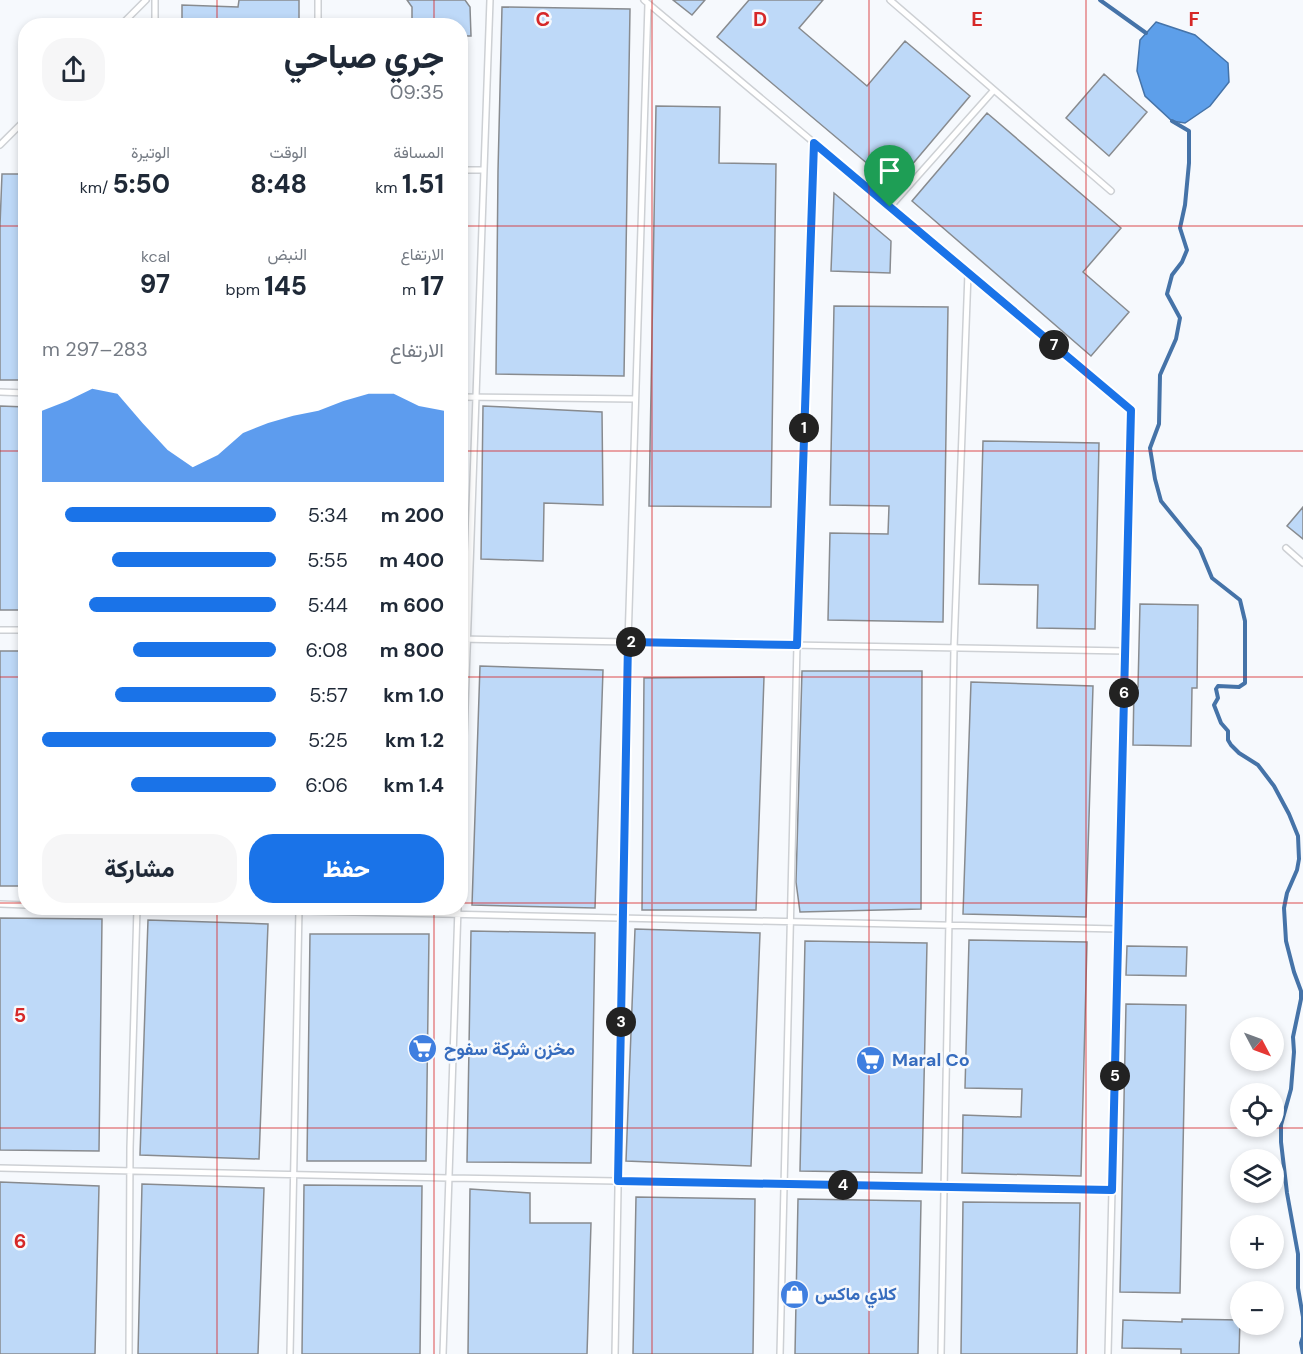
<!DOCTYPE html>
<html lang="ar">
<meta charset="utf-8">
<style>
:root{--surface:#fff;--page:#f6f6f7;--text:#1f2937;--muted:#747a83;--accent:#1a73e8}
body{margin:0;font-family:"DM Sans",Vazirmatn,sans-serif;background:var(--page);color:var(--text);direction:rtl;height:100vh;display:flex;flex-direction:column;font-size:22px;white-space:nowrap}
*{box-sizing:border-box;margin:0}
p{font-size:20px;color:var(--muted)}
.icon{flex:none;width:33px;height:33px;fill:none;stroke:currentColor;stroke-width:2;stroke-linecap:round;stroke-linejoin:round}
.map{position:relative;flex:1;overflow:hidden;direction:ltr}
.drawer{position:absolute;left:18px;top:18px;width:450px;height:897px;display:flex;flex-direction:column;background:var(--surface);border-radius:24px;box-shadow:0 3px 9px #0003;direction:rtl}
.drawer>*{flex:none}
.needle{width:39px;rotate:131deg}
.tools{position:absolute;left:1230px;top:1017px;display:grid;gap:12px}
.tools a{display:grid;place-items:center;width:54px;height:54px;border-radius:50%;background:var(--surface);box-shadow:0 3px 9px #0003;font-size:30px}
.pin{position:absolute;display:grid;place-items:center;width:51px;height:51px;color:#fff;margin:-62px -26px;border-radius:50% 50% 50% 0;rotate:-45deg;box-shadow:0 0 6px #0007}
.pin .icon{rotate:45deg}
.km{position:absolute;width:30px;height:30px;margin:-15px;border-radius:50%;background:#222;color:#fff;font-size:16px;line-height:30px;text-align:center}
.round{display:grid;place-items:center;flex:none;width:63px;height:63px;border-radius:24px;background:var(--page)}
.summary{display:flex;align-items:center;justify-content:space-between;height:102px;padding:0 24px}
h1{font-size:33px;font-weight:800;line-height:45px}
.metrics{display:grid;grid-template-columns:repeat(3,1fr);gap:9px;height:102px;padding:6px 24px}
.metrics div{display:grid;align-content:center}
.metrics b{font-size:26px;font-weight:800}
.metrics small{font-size:16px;font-weight:400}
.metrics p{font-size:16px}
.chart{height:168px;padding:12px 24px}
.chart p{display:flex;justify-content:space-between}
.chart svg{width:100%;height:108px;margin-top:6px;fill:var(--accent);opacity:.7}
.primary-button{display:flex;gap:12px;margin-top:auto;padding:12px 24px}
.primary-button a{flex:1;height:69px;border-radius:24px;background:var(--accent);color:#fff;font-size:24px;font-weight:800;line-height:69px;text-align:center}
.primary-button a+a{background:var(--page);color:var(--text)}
ul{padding:0 24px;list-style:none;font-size:20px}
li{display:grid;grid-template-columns:96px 72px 1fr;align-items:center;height:45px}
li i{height:15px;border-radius:8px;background:var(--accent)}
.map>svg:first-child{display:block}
</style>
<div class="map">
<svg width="1303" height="1354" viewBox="0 0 1303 1354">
<rect width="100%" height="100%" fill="#f6f9fd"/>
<path fill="#5d9fea" stroke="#4573a8" stroke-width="1.5" d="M1156,22L1195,35L1228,63L1229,82L1210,106L1185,123L1172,121L1145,96L1137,71L1140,40Z"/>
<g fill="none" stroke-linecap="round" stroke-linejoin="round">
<path stroke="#4573a8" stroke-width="4" d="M1100,0L1146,33
M1172,121L1189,131V163L1185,205L1180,228L1187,250L1182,262L1172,275L1167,294L1180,318L1176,339L1160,375L1159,424L1150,448L1155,479L1161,501L1200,549L1212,578L1240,600L1245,621V683L1239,687L1218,686L1216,689L1218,698L1214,705L1221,723L1228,731V740L1231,745L1239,753L1258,765L1274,786L1289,814L1298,836L1299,859L1297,870L1287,893L1284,908L1286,941L1294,972L1301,991V999L1293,1037L1294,1052L1291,1089L1281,1125V1142L1287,1193L1298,1254V1288L1303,1317V1337L1301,1343L1303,1354"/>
</g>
<path fill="#bed9f8" stroke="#888b8f" stroke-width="1.5" d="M239,0H299V26H182V5L238,7Z
M407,0H465L470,7L471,36H460V26H412V7Z
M673,0H705L692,15Z
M749,0H823L799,28L867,86L905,41L970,96L894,186L717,37Z
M502,7L630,9L624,376L496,374L498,171Z
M1104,74L1147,112L1109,156L1066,118Z
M656,106L720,107L719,163L776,164L771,507L649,506Z
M987,113L1121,228L1083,272L1129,312L1091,356L912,201Z
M2,174H26V380H0V225Z
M834,193L891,241L890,273L831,271Z
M834,306L948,307L943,622L828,620L830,533L888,534L889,506L830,505Z
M0,406L26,407V610H0Z
M483,406L602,412L603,505L544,503L543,561L481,559Z
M983,441L1099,443L1095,629L1037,628L1038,585L979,584Z
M1303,507V539L1287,526Z
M1140,604L1198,605L1197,688H1192L1191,746L1133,745L1134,687H1138Z
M0,651H26V886H0Z
M480,666L603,670L595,908L472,905Z
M802,671H922L921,909L800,912L796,882Z
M764,677L756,910H642L644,678Z
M971,682L1093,686L1086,917L963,914Z
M0,918L102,919L99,1151L0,1150Z
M148,920L268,924L259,1159L140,1155Z
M635,929L760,933L751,1166L626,1161Z
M471,931L595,933L591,1163L467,1162Z
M310,934H429L426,1161H307Z
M969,940L1087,942L1081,1176L962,1173L963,1115L1021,1117L1022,1089L965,1088Z
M805,941L927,943L922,1173L800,1171Z
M1127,946L1187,947L1186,976L1126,975Z
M1126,1004L1186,1005L1180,1293L1120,1292Z
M0,1182L99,1186L95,1354H0Z
M142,1184L264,1188L258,1354H138Z
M304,1185L422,1186L420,1354H302Z
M470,1189L530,1193V1223H591L587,1354H468Z
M636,1197L755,1199L753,1354H633Z
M798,1199L921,1201L918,1354H795Z
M963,1202L1080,1203L1077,1354H961Z
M1182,1319L1240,1320L1239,1354H1181V1349L1122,1348L1123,1320L1182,1322Z"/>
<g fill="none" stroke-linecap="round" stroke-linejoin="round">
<defs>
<path id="service" d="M644,0L1131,409L1108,1354
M890,0L1111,191
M120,26L146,0
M155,26V0
M318,26V0
M0,145L26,119
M460,170H484
M890,207L994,90
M0,392L26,393
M460,397L635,399
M1286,548L1303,563
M0,630H26
M460,639L1125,651
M460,849L490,0
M0,904L26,905
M173,908L1118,929
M0,1168L449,1178L1112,1190
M129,1354L130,1148L137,908
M290,1354L299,909
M443,1354L458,908
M615,1354L628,642L648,4
M780,1354L797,645L814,143
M941,1354L954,648L968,273"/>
</defs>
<use href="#service" stroke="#cdd0d4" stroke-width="8"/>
<use href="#service" stroke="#fff" stroke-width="5"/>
</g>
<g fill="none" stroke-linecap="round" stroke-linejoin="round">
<defs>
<path id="route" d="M814,143L1131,410L1112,1190L618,1181L628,642L797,645Z"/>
</defs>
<use href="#route" stroke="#fff" stroke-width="12"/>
<use href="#route" stroke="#1a73e8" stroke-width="8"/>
</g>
<path fill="none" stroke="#d62828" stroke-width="1.5" stroke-opacity="0.55" d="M217,0V26M434,0V26M652,0V1354M869,0V1354M1086,0V1354M0,226H26M460,226H1303M0,451H26M460,451H1303M0,677H26M460,677H1303M0,903H26M460,903H1303M217,908V1354M434,908V1354M0,1128H1303"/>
<defs>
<symbol id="supermarket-disc" viewBox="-11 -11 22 22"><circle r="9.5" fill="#3f7fe0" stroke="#f6f9fd"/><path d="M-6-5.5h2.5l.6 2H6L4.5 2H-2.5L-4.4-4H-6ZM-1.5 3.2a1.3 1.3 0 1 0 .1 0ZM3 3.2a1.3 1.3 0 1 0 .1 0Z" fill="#fff"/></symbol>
<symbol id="shop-disc" viewBox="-11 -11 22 22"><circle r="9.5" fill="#3f7fe0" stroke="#f6f9fd"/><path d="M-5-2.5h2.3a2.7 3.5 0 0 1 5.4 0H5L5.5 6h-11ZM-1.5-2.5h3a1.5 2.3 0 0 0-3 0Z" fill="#fff"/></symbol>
</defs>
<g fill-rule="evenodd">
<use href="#supermarket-disc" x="406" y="1032" width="33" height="33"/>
<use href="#supermarket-disc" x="854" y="1044" width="33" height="33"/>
<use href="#shop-disc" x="778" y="1278" width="33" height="33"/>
</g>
<g text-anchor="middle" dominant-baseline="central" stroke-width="5" stroke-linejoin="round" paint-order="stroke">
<g font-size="18" font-weight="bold" fill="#366cbe" stroke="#f6f9fd" text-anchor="start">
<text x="444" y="1049">مخزن شركة سفوح</text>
<text x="892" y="1060">Maral Co</text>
<text x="815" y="1294">كلاي ماكس</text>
</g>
</g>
<g font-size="20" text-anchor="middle" font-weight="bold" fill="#d62828" stroke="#f6f9fd" stroke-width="5" stroke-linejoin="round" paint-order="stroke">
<text x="543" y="26">C</text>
<text x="760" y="26">D</text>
<text x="977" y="26">E</text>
<text x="1194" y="26">F</text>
<text x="20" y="1022">5</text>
<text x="20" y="1248">6</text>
</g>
</svg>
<div class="tools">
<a><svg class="needle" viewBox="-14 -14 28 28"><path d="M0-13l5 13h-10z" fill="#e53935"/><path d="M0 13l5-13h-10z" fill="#747a83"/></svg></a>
<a><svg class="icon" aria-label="locate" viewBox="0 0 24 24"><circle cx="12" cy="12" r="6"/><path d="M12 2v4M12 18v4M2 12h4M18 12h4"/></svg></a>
<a><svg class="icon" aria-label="layers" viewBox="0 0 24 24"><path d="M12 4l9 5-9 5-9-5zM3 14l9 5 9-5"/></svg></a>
<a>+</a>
<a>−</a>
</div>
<div class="pin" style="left:890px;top:207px;background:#1e9e55"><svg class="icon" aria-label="arrive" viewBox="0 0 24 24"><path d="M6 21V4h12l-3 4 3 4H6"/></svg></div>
<b class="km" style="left:804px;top:428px">1</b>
<b class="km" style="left:631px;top:642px">2</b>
<b class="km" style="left:621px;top:1022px">3</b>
<b class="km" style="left:843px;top:1185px">4</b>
<b class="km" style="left:1115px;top:1076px">5</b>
<b class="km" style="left:1124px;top:693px">6</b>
<b class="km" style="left:1054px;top:345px">7</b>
<section class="drawer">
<div class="summary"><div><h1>جري صباحي</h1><p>09:35</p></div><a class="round"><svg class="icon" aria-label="share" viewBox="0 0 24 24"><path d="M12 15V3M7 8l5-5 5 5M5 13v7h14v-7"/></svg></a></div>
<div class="metrics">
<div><p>المسافة</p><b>1.51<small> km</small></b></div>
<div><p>الوقت</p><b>8:48</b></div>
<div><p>الوتيرة</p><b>5:50<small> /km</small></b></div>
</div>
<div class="metrics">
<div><p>الارتفاع</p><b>17<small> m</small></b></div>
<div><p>النبض</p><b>145<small> bpm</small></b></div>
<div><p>kcal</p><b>97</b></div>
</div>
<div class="chart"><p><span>الارتفاع</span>283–297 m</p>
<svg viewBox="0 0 160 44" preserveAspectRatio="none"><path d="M0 44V15L10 11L20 6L30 8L40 20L50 31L60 38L70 33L80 24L90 20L100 17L110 15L120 11L130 8L140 8L150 13L160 15V44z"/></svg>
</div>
<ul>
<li><b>200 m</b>5:34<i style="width:90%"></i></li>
<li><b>400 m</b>5:55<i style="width:70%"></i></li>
<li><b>600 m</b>5:44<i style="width:80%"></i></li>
<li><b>800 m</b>6:08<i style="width:61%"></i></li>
<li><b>1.0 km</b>5:57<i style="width:69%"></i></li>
<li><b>1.2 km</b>5:25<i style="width:100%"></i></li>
<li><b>1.4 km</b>6:06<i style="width:62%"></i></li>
</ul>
<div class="primary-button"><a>حفظ</a><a>مشاركة</a></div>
</section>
</div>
